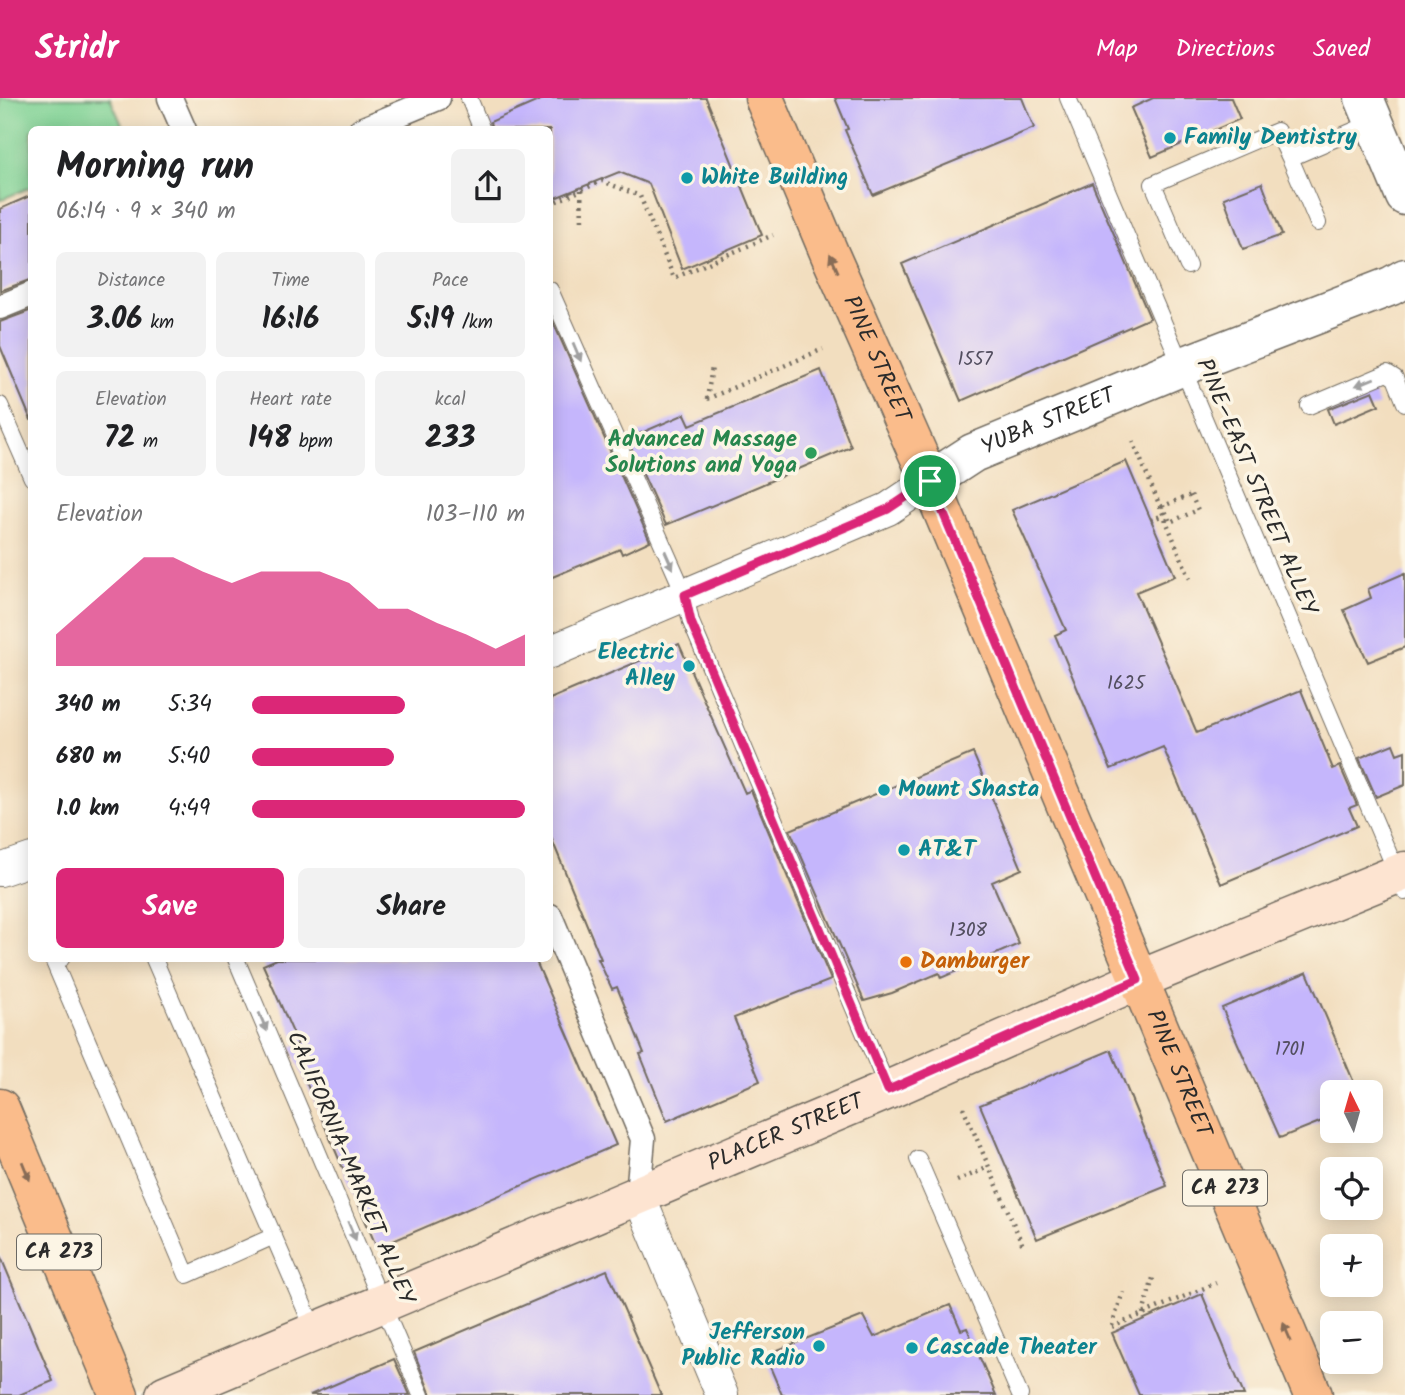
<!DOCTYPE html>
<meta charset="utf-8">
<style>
:root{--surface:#fff;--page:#f2f2f2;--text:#202124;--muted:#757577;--accent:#db2777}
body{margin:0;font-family:Kalam,sans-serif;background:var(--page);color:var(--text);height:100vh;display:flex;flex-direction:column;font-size:26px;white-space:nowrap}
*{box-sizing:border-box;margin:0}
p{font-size:23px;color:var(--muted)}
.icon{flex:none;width:38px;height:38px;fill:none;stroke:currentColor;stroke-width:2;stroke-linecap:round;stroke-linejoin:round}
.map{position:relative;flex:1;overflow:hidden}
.details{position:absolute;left:28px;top:28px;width:525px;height:836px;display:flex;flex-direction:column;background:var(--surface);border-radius:10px;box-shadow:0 4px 18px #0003}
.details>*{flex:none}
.needle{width:46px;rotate:355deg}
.buttons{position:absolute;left:1320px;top:982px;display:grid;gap:14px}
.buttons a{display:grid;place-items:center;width:63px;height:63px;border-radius:10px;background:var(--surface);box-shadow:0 4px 18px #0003;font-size:35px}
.pin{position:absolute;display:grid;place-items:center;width:60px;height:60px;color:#fff;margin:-30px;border:4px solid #fff;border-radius:50%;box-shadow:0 2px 7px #0007}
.round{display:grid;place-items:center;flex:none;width:74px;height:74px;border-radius:10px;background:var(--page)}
.overview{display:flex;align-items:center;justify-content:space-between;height:119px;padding:0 28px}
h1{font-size:38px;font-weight:600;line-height:52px}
.metrics{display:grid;grid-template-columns:repeat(3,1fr);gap:10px;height:119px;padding:7px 28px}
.metrics div{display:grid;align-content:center;border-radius:10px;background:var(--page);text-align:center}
.metrics b{font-size:30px;font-weight:600}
.metrics small{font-size:19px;font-weight:400}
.metrics p{font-size:19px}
.chart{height:196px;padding:14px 28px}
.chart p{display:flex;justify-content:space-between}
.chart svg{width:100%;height:126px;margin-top:7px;fill:var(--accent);opacity:.7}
.primary-button{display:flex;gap:14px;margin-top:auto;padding:14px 28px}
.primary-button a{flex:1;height:80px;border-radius:10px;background:var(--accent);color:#fff;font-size:28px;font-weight:600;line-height:80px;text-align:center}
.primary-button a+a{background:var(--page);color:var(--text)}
ul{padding:0 28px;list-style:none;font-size:23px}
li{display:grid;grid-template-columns:112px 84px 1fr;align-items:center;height:52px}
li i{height:18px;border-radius:9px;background:var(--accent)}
header{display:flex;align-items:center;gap:42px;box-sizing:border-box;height:98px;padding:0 35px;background:var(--accent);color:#fff}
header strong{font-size:33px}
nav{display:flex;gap:38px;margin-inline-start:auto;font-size:24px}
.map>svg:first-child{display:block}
</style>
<header>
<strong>Stridr</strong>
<nav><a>Map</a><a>Directions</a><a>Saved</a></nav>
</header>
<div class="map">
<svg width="1405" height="1297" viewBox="0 0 1405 1297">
<rect width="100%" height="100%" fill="#fcf5e5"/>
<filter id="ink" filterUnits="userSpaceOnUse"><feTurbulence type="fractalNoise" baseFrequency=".0143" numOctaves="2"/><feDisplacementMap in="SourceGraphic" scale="14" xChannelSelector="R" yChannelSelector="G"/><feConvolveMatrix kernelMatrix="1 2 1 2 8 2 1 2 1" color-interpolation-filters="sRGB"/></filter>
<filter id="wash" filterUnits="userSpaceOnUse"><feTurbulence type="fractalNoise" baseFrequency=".00686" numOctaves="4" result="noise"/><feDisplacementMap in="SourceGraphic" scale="28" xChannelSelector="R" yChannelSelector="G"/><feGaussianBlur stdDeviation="1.57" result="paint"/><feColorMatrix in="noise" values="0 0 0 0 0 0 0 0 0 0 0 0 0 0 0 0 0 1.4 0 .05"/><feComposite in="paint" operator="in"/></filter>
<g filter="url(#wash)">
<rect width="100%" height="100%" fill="#f2debf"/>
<path fill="#7ed294" stroke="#547e60" stroke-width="2" d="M0,0H110L124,31L32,32L31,89L0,102Z"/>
<g id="blocks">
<path fill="#c5b6fc" d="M545,0H706L762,137L682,171L649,86L619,74L550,102V32H492L490,24Z
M835,0H1022L1034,30L873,97L845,32L848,31Z
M1153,0H1231L1240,21L1152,59L1131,10Z
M1092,85L1150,220L961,303L902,166Z
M1262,85L1282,137L1243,151L1224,100Z
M32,97V181L0,193V111Z
M32,212V322H31L0,248V224Z
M550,217L650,443L622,456L620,451L550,480Z
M821,272L851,349L666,427L627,341L685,316L690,327Z
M1373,293L1379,307L1334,326L1328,311Z
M1126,363L1175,478L1136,494L1197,635L1301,592L1333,671L1340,668L1357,707L1349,710L1357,728L1221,786L1163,649L1111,671L1055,537L1066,532L1012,412Z
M1405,475V549L1368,564L1344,512L1371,500L1368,491Z
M679,546L745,695L751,692L831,882L734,920L760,983L667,1023L640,956L644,955L617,889L612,891L598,861H601L550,737V601Z
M1393,646L1397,656L1405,653V687L1376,699L1359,660Z
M973,655L1022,771L992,784L1019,846L941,880L939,875L892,895L864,903L790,732Z
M277,861H535L616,1047L377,1150L291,949L298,946L263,867Z
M1307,874L1358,994H1332V1019L1280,1040L1222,910Z
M1111,952L1167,1088L1037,1141L980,1007Z
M0,1157L53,1283L19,1297H0Z
M607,1172L661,1297H431L414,1254Z
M1202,1196L1244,1297H1139L1112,1235Z
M950,1207L961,1232L967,1230L996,1297H782L765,1257L863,1218L874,1239Z
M394,1261L410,1297H310Z"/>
</g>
</g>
<g filter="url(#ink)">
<use href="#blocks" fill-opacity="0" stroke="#716a5f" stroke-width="2"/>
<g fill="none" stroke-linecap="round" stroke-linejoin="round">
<defs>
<path id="service" d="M469,0L482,32
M1068,0L1405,794
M1290,60L1318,125
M1188,168L1153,86L1277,33L1290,60L1374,24
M550,192L685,497L691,524L888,991
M0,307L32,380
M1309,308L1387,275L1395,280L1405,305
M61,861L54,864L187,1177L274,1138
M154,861L315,1234
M236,861L421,1297
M918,1061L1020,1297"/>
<path id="pedestrian" d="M170,0L184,32
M361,32L438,0
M0,209L32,196
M550,818L643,1041L638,1096"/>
<path id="minor" d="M550,554L888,411L930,383
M0,772L32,761
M638,1096L722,1297"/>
<g id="tertiary">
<path d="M1364,0L1405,98"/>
<path id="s1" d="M930,383L973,355L1181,269L1391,188L1405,180"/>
</g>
<g id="secondary">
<path id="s2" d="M165,1297L888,992L1138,882L1405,773"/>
</g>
<g id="primary">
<path id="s3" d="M764,0L830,157L930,383L1313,1297"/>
<path d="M0,1010L119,1297"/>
</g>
</defs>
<use href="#service" stroke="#716a5f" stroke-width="18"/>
<use href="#pedestrian" stroke="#716a5f" stroke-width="27"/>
<use href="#minor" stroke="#716a5f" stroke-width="34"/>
<use href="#tertiary" stroke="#716a5f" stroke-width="41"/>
<use href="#secondary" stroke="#716a5f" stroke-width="41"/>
<use href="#primary" stroke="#716a5f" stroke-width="41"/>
<path stroke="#716a5f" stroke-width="4.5" stroke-dasharray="2 5" stroke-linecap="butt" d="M581,92L582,124
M550,106L602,83L640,98L674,180L773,137
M707,301L823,251
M707,301L712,269
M1133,343L1190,481
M1191,397L1198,412L1170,424L1163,408Z
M1151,422L1163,417
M963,1009L1024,1150
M957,1083L989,1069
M1143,1216L1153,1180
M1112,1228L1123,1194
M1112,1229L1216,1185"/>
<use href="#service" stroke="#fff" stroke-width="16"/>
<use href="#pedestrian" stroke="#fff" stroke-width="24"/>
<use href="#minor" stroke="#fff" stroke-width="32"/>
<use href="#tertiary" stroke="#fff" stroke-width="38"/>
<use href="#secondary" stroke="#fde4d1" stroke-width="38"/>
<use href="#primary" stroke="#fabc8b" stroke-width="38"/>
</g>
<defs><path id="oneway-solid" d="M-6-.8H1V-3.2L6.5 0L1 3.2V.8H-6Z" transform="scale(1.75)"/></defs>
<g fill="#886c56">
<use href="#oneway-solid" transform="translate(834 165) rotate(-114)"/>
<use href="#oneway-solid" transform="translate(26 1073) rotate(68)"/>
<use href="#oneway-solid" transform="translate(1287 1234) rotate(-113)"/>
</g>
<g fill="#a0a0a0">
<use href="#oneway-solid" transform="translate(577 254) rotate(67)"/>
<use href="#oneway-solid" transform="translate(1365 284) rotate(158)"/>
<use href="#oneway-solid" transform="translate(669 462) rotate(66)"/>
<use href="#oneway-solid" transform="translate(263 924) rotate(67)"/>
<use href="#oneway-solid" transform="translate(352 1133) rotate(67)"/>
</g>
</g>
<g fill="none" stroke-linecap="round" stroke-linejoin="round" filter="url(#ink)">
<defs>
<path id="route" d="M930,383L1138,882L888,992L691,524L685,497L888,411Z"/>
</defs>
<use href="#route" stroke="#fff" stroke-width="14"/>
<use href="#route" stroke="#db2777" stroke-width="9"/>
</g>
<g fill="#0f9aa8" stroke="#fcf5e5" stroke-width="2.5">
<circle cx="1170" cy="40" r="7"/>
<circle cx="687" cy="80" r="7"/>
<circle cx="689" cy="568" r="7"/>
<circle cx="884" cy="692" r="7"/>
<circle cx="904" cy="752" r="7"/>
<circle cx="819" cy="1248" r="7"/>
<circle cx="912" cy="1250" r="7"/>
</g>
<circle fill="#2e9e5b" stroke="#fcf5e5" stroke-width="2.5" cx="811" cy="355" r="7"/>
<circle fill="#e8710a" stroke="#fcf5e5" stroke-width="2.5" cx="906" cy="864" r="7"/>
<g text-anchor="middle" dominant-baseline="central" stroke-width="7" stroke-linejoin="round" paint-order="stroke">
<g font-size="19" fill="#524e5f">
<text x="975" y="262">1557</text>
<text x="1126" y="586">1625</text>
<text x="968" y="833">1308</text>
<text x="1290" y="952">1701</text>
</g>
<g fill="#fcf5e5" stroke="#6a6863" stroke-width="2">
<rect x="1183" y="1072.5" width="84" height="35" rx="5"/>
<rect x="17" y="1136.5" width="84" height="35" rx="5"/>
</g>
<g font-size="21" font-weight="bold" fill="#2b2b2b">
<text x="1225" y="1090">CA 273</text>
<text x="59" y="1154">CA 273</text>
</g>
<g font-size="23" font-weight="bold" fill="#0d838f" stroke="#fcf5e5" text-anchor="start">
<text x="1184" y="40">Family Dentistry</text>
<text x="701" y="80">White Building</text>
<text x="675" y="555" text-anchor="end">Electric<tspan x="675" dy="26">Alley</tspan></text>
<text x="898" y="692">Mount Shasta</text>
<text x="918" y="752">AT&amp;T</text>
<text x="805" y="1235" text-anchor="end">Jefferson<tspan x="805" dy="26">Public Radio</tspan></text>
<text x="926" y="1250">Cascade Theater</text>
</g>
<g font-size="23" fill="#2b2b2b" stroke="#fcf5e5">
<text stroke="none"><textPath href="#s3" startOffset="284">PINE STREET</textPath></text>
<text stroke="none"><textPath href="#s1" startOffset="133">YUBA STREET</textPath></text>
<text transform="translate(1256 389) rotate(67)">PINE–EAST STREET ALLEY</text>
<text stroke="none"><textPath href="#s3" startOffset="1060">PINE STREET</textPath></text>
<text stroke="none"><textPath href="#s2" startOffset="674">PLACER STREET</textPath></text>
<text transform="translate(350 1070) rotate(67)">CALIFORNIA-MARKET ALLEY</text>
</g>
<g font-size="23" font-weight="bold" fill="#27864d" stroke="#fcf5e5" text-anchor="end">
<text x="797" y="342">Advanced Massage<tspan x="797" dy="26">Solutions and Yoga</tspan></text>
</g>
<g font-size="23" font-weight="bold" fill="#c56008" stroke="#fcf5e5" text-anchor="start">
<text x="920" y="864">Damburger</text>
</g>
</g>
</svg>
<div class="buttons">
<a><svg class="needle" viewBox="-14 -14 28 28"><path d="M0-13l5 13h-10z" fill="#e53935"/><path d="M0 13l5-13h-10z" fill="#757577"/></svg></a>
<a><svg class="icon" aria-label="locate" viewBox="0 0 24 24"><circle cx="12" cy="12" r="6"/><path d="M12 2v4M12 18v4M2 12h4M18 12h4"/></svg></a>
<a>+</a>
<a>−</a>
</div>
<div class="pin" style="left:930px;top:383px;background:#1e9e55"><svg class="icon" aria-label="arrive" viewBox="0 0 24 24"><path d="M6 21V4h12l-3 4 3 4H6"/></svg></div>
<section class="details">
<div class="overview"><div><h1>Morning run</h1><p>06:14 · 9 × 340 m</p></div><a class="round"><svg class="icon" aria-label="share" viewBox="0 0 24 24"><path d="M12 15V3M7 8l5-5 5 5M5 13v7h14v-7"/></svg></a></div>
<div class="metrics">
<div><p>Distance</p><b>3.06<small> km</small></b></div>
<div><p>Time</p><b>16:16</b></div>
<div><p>Pace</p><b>5:19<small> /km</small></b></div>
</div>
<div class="metrics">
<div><p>Elevation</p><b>72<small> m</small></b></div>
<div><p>Heart rate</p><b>148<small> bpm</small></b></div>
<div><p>kcal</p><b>233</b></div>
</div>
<div class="chart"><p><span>Elevation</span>103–110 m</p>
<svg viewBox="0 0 160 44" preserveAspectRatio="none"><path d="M0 44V33L10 24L20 15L30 6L40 6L50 11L60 15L70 11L80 11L90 11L100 15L110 24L120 24L130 29L140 33L150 38L160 33V44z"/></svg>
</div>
<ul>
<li><b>340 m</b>5:34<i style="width:56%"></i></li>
<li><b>680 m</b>5:40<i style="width:52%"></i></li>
<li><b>1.0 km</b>4:49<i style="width:100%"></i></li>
</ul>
<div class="primary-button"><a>Save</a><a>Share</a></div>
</section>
</div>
